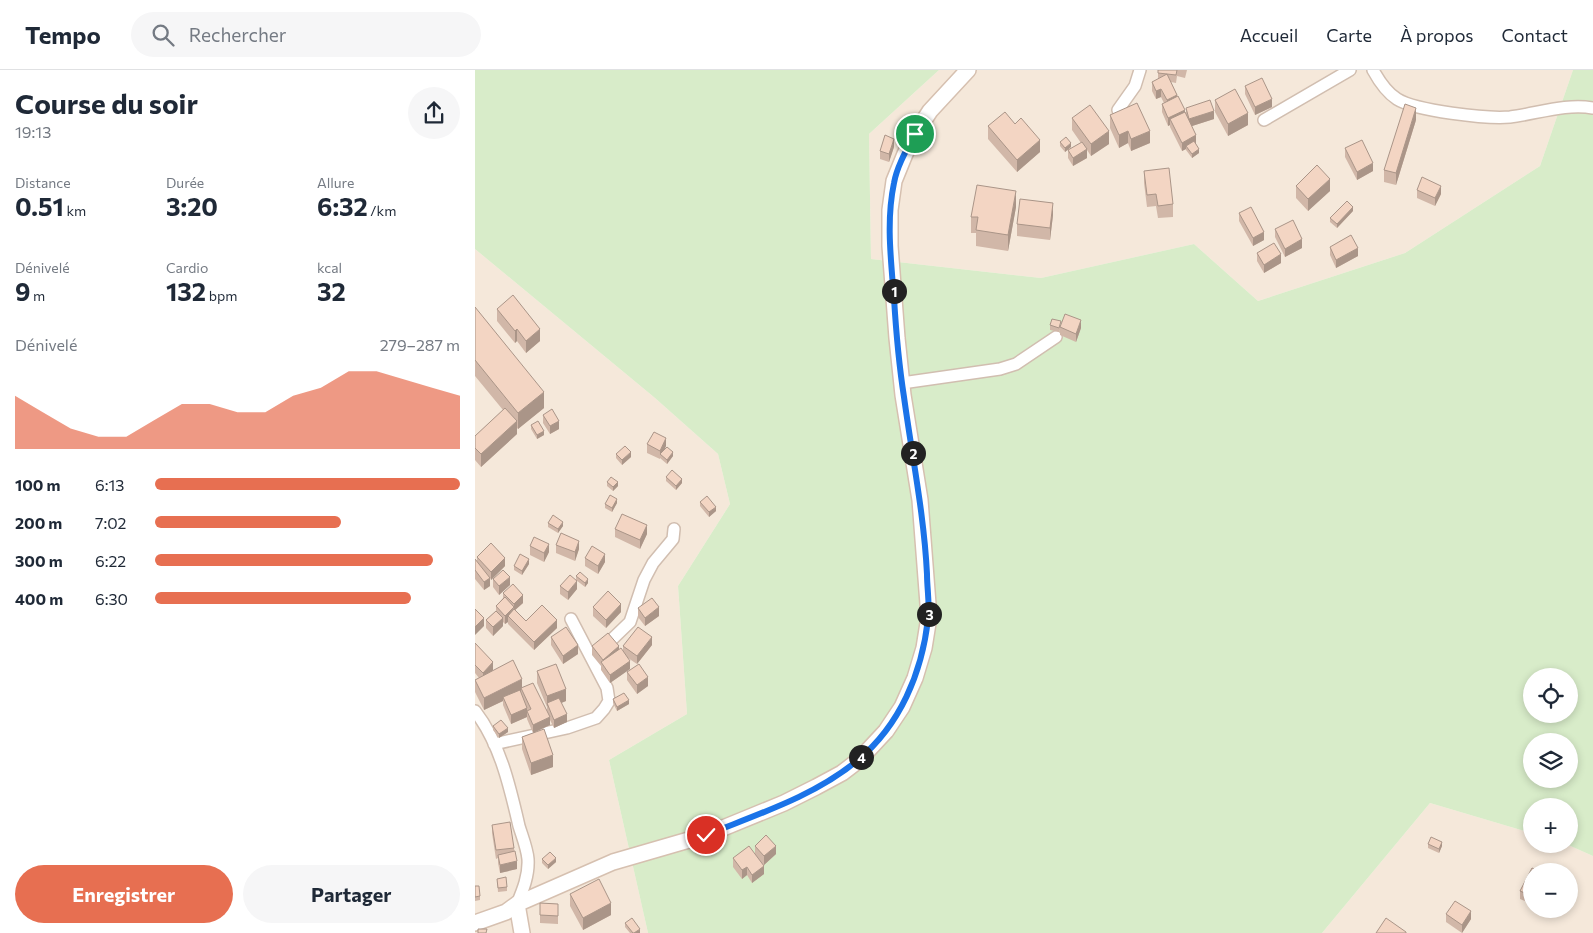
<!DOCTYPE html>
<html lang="fr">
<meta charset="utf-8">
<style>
:root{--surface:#fff;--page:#f6f6f7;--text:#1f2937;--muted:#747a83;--line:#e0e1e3;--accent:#e76f51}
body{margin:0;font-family:Commissioner,sans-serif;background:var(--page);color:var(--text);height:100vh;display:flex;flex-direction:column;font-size:19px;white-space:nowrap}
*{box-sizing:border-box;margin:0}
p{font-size:16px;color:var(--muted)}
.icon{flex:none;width:28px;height:28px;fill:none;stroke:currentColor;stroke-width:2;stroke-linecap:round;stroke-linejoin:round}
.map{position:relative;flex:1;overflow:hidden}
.details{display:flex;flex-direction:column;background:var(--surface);width:475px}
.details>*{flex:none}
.tools{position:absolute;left:1048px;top:598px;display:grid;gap:10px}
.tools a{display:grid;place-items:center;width:55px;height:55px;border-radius:50%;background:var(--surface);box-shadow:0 2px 8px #0003;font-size:25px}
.pin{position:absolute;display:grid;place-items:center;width:42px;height:42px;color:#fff;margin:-21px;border:2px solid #fff;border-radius:50%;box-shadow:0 1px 5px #0007}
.km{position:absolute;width:25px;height:25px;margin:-12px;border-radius:50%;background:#222;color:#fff;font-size:14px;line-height:25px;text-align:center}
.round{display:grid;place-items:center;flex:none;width:52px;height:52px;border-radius:26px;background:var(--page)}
.summary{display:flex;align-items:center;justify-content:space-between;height:85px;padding:0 15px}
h1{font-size:28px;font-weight:700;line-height:38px}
.figures{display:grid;grid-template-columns:repeat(3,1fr);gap:8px;height:85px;padding:5px 15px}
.figures div{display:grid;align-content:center}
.figures b{font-size:25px;font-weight:700}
.figures small{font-size:14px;font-weight:400}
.figures p{font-size:14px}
.chart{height:140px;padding:10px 15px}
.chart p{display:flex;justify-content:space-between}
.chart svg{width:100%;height:90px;margin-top:5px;fill:var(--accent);opacity:.7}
.cta{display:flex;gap:10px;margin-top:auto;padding:10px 15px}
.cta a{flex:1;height:58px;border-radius:30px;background:var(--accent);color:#fff;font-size:20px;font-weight:700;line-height:58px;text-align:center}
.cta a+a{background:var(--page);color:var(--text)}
ul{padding:0 15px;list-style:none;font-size:16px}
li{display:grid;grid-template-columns:80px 60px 1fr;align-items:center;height:38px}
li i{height:12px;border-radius:6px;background:var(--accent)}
header{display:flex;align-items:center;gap:30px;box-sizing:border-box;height:70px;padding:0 25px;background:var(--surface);border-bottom:1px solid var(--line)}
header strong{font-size:24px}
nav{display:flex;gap:28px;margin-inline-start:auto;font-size:18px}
.search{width:350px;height:45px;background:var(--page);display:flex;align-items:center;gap:12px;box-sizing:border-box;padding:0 18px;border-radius:28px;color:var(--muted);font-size:19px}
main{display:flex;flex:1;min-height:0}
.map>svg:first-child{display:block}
</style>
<header>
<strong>Tempo</strong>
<div class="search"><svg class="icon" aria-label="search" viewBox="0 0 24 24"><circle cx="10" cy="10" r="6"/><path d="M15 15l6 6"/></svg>Rechercher</div>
<nav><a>Accueil</a><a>Carte</a><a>À propos</a><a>Contact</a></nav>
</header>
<main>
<section class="details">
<div class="summary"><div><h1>Course du soir</h1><p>19:13</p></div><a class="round"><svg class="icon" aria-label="share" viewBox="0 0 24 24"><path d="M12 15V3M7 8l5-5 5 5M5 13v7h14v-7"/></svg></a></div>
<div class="figures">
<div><p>Distance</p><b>0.51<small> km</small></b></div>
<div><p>Durée</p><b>3:20</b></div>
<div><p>Allure</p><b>6:32<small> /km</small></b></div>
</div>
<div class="figures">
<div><p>Dénivelé</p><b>9<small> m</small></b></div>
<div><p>Cardio</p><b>132<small> bpm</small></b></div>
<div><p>kcal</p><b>32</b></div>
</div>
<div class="chart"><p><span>Dénivelé</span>279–287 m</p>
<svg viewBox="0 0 160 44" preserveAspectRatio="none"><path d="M0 44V18L10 26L20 34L30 38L40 38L50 30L60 22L70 22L80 26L90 26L100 18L110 14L120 6L130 6L140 10L150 14L160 18V44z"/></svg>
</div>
<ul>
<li><b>100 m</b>6:13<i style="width:100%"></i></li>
<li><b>200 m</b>7:02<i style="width:61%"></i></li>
<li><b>300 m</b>6:22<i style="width:91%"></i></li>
<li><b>400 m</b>6:30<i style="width:84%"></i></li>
</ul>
<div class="cta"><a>Enregistrer</a><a>Partager</a></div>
</section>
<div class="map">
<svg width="1118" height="863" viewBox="0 0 1118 863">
<rect width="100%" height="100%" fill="#fdf6ec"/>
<path fill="#f5e8da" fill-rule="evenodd" d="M464,0H1098L1065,96L930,183L783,231L719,174L566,208L396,189L394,64Z
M0,179L180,328L243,384L255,434L203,516L212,644L134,690L173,863H0Z
M955,733L1056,763V774H1091L1118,786V863H847ZM1056,801H1094V839H1056Z"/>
<path fill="#d8ecc9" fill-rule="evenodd" d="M0,0H464L394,64L396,189L566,208L719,174L783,231L930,183L1065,96L1098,0H1118V786L1091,774H1094V736H1056V763L955,733L847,863H173L134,690L212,644L203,516L255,434L243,384L180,328L0,179ZM1056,606H1094V644H1056ZM1056,671H1094V709H1056Z"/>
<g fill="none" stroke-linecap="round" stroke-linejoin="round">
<defs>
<path id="street" d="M898,0C904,11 911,22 922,29C941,41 1012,49 1035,47C1061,44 1091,33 1118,38
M643,40L660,16L665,0
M789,50L875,0
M427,313L525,299L541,294L581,267
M127,579L155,552L169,510L178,493L198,469L199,459
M0,641C25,673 35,717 44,756C47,766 52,778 53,789C54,805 48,820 42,834
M19,674L92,658L121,648L129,639L134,631L132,618L96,549"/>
<path id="secondary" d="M42,834L47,863
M0,853L31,842L42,834L138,792L231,765L309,733L341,717L367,703L384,690L411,661L427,637L440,608L449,578L454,547L445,430L428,325L422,268L415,176V140L419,111L430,84L440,64L455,41L493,0"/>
</defs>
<use href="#street" stroke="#d1beb0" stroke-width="14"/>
<use href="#secondary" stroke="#d6c0b0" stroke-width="18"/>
<use href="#street" stroke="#fff" stroke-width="11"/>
<use href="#secondary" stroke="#fff" stroke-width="15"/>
</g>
<path fill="#d1b7a8" d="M683,0H712L710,8L702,6L701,13L696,12L711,44V38L739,49L717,56L721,73L720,74L724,83L717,88L711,80V79L707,81L695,57V55L693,56L687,42V34L689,33L686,27L681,29L677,21V12L683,9Z
M770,16L797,37L780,45L770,24Z
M740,29L773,55L753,66L740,42Z
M635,45L675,73L656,81L653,73L644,78L635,58Z
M597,48L634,74L616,86L612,80V88L598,96L593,88V80L606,73L597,60Z
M941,50L921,115L909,112V100Z
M513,56L565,82L542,102L513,69Z
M585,72L596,77L590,82L585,76Z
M419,77L414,92L405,89V81Z
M870,78L898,101L882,110L870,87Z
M669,101L698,134V147L683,148L681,136L672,137L669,113Z
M821,116L855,121L833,141L821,128Z
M942,120L966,124L960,136L942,128Z
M541,137L533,181L501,176V163H496V147Z
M878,141L862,158L855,152V148Z
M764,143L789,170L778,176L764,151Z
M578,145L575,170L542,166V154Z
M800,159L827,178L810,187L800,167Z
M855,177L883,186L861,198L855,185Z
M782,183L806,193L789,203L782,191Z
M0,237L69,338L43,359L42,358V364L6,397L0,390V366L28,340L0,306Z
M22,239L65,271L51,283L42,271L40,273L22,251Z
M575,255L606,258L601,272L585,265V260L584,262L575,260Z
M68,345L84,359L75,364L68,353Z
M56,355L69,365L62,369L56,359Z
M172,374L191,376L189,380L198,386L192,394L185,388V389L172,383Z
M141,384L156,387L147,395L141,388Z
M191,407L207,413L201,420L191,411Z
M132,412L143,416L138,421L132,416Z
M225,432L241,441L234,447L225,436Z
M142,433L137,442L130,438V434Z
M73,453L88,456L83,463L73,457Z
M140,459L172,464L165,479L140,467Z
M81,475L104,479L100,491L81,483Z
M55,476L74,482L69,492L55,485Z
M2,487L30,496L16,510L15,508V516L9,520L0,509V489L2,491Z
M110,488L130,492L123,504L110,496Z
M54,494L47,505L39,500V496Z
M101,506L113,513L110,517L101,510Z
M18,509L35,515L24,525L18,517Z
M85,516L102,519L93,530L85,524Z
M28,523L48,533L40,540L51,551L82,558L59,580L33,554V552L30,554L28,552V556L18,566L11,558V550L21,541V536L28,528Z
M118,537L146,542L131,558L118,546Z
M163,538L184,546L170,556L163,547Z
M76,567L103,584L88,594L76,575Z
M0,573L18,600L47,618L72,640V637L62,613V601L91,631L86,633L92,652L79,658L75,650V655L61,662L78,697L56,705L47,679V667L58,663L52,649V647L36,654L28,635V631L9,640L0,622V610L4,608L0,603Z
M177,575L162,594L153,588L155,599L135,613L126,600V596L117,585V576L144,579L148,581V576Z
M152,602L173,616L162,624L152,610Z
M138,629L154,634L142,641L138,633Z
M18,656L33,662L24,668L18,660Z
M17,755L39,778L42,799L25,803L23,793V788L21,789L17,763Z
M953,774L967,776L964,783L953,778Z
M280,776L301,784L289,795V804L277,813L272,805L267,809L258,797V788L280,783Z
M67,789L81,792L73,799L67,793Z
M1056,801V824L1052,832L1045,829V821Z
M22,809L32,817V821L23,822Z
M0,816L5,826V830L0,831Z
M95,824L136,845L108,860L95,836Z
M65,833L83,834V854L65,853Z
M971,844L996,849L987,863L971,852Z
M150,853L165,863H155L150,857Z"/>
<path fill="#aa9588" d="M686,19V27L681,29V21Z
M702,25V33L692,38V30Z
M797,29V37L780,45V37Z
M941,38V50L921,115V103Z
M710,40V48L695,49V55L693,56V48Z
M739,41V49L714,57V49Z
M773,43V55L753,66V54Z
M634,61V74L616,86V74Z
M653,61V73L644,78V65Z
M675,61V73L656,81V69Z
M721,65V73L713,78L711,76V79L707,81V73Z
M419,69V77L414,92V84Z
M565,70V82L542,102V90Z
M596,73V77L590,82V78Z
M612,79V88L598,96V88Z
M724,79V83L717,88V84Z
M898,93V101L882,110V102Z
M855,109V121L833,141V129Z
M966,116V124L960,136V128Z
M541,121V137L533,181V165Z
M578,133V145L575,170V158Z
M878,137V141L862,158V154Z
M789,162V170L778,176V168Z
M827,169V178L810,187V179Z
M883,178V186L861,198V190Z
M806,184V193L789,203V195Z
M606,250V258L601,272V264Z
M42,259V271L40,273V261Z
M65,259V271L51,283V271Z
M69,322V338L43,359V343Z
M42,351V364L6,397V384Z
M84,351V359L75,364V356Z
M69,361V365L62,369V365Z
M191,368V376L187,385L185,384V389V381Z
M156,382V387L147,395V390Z
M198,382V386L192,394V390Z
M207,409V413L201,420V416Z
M143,412V416L138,421V417Z
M142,429V433L137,442V438Z
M241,437V441L234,447V442Z
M88,452V456L83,463V459Z
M172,455V464L165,479V470Z
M104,471V479L100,491V482Z
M74,474V482L69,492V483Z
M130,484V492L123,504V496Z
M30,488V496L16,510V502Z
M54,489V494L47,505V501Z
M35,507V515L24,525V516Z
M15,508V516L9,520V512Z
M113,509V513L110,517V513Z
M102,511V519L93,530V522Z
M48,525V533L39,541L33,546V552L30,554V546L39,538V534Z
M146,534V542L131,558V550Z
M184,537V546L170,556V548Z
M9,548V556L0,565V557Z
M28,548V556L18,566V557Z
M82,550V558L59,580V572Z
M177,567V575L162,594V586Z
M103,575V584L88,594V586Z
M144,576V584L128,594V590Z
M155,591V599L135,613V605Z
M18,592V600L8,611V603Z
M173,607V616L162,624V615Z
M47,609V620L46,618V621L29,630L28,627V631L9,640V628Z
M91,619V631L74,638L72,635V626Z
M154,630V634L142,641V637Z
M52,638V647L36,654V645Z
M92,644V652L79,658V650Z
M75,647V655L58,663V655Z
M33,658V662L24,668V664Z
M78,685V697L56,705V693Z
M967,772V776L964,783V779Z
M301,776V784L289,795V786Z
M81,788V792L73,799V795Z
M42,791V799L25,803V795Z
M289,796V804L277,813V805Z
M272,797V805L267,809V800Z
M1056,815V824L1052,832V824Z
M136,833V845L108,860V848Z
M996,841V849L987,863V855Z
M165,859V863H159Z"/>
<path fill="#f3d5c3" stroke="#aa9588" d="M683,0H702L701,5L683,3Z
M692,4L702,25L692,30L686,19L681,21L677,12Z
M787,8L797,29L780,37L770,16Z
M760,19L773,43L753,54L740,30Z
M703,26L710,40L693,48L687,34Z
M735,30L739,41L714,49L711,38Z
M662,33L675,61L656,69L653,61L644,65L635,45Z
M930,34L941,38L921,103L909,100Z
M615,35L634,61L616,74L597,48Z
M530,42L540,54L546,48L565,70L542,90L513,56Z
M710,42L721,65L707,73L695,49Z
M410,65L419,69L414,84L405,81Z
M591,67L596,73L590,78L585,72Z
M887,70L898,93L882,102L870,78Z
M719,71L724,79L717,84L711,76Z
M607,72L612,79L598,88L593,80Z
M842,95L855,109L833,129L821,116Z
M694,98L698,134L683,136L681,124L672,125L669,101Z
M947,107L966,116L960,128L942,120Z
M502,115L541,121L533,165L501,160L503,147H496Z
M545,129L578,133L575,158L542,154Z
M872,131L878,137L862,154L855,148Z
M776,137L789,162L778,168L764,143Z
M818,150L827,169L810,179L800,159Z
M876,165L883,178L861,190L855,177Z
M799,173L806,184L789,195L782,183Z
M38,225L65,259L51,271L42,259L40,261L22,239Z
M0,237L69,322L43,343L0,290Z
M590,244L606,250L601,264L585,257Z
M577,249L586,251L584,258L575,255Z
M30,338L42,351L6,384L0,378V366Z
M77,339L84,351L75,356L68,345Z
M63,351L69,361L62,365L56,355Z
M179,362L191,368L185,381L172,374Z
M150,376L156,382L147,390L141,384Z
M192,377L198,382L192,390L185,384Z
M197,400L207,409L201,416L191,407Z
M136,407L143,412L138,417L132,412Z
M135,425L142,429L137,438L130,434Z
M232,426L241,437L234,442L225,432Z
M147,444L172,455L165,470L140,459Z
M78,445L88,452L83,459L73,453Z
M86,463L104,471L100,482L81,475Z
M59,467L74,474L69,483L55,476Z
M16,473L30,488L16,502L2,487Z
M117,476L130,484L123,496L110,488Z
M45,484L54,489L47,501L39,496Z
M0,489L15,508L9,512L0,500Z
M28,500L35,507L24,516L18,509Z
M105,502L113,509L110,513L101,506Z
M95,505L102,511L93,522L85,516Z
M38,514L48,525L39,534L28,523Z
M133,521L146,534L131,550L118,537Z
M30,527L39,537L30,546L21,536Z
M177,528L184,537L170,548L163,538Z
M67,535L82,550L59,572L33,546L39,539L51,551Z
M0,539L9,548L0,557Z
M21,541L28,548L18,557L11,550Z
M91,557L103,575L88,586L76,567Z
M163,557L177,567L162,586L148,576Z
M133,563L144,576L128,590L117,576Z
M0,573L18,592L8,603L0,595Z
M146,578L155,591L135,605L126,592Z
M38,590L47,609L9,628L0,610Z
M81,594L91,619L72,626L62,601Z
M164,594L173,607L162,615L152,602Z
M58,613L75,647L58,655L52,641L56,639L46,618Z
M45,620L52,638L36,645L28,627Z
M149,623L154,630L142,637L138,629Z
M84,628L92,644L79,650L72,633Z
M26,650L33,658L24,664L18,656Z
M69,659L78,685L56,693L47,667Z
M35,752L39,778L21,780L17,755Z
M291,765L301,776L289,786L280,776Z
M956,767L967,772L964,779L953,774Z
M274,776L289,796L277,805L272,797L267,800L258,788Z
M40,781L42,791L25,795L23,785Z
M75,782L81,788L73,795L67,789Z
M1057,798L1064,801H1056V815L1052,824L1045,821Z
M31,807L32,817L23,818L22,809Z
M124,809L136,833L108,848L95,824Z
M0,816H4L5,826L0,827Z
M980,831L996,841L987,855L971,844Z
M65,833L83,834V846L65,845Z
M157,848L165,859L159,863H158L150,853Z
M911,848L931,862V863H901Z
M3,859H12L11,863H3Z"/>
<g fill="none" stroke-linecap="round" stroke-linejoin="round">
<defs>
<path id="route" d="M231,765C283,744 340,726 383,690C425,655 447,603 453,549C455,535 452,519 452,504C449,444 437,386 429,327C424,295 421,261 419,228C416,190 411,151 419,113C422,96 432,79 440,64"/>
</defs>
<use href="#route" stroke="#fff" stroke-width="10"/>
<use href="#route" stroke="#1a73e8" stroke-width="6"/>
</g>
</svg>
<div class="tools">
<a><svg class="icon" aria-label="locate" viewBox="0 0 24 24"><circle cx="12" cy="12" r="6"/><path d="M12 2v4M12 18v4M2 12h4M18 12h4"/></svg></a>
<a><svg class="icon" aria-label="layers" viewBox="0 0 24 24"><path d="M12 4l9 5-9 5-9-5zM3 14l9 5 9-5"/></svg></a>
<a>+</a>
<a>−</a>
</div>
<div class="pin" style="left:440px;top:64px;background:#1e9e55"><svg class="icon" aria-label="arrive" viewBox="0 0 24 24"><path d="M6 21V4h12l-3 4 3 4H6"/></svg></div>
<div class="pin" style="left:231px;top:765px;background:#d93025"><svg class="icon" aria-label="check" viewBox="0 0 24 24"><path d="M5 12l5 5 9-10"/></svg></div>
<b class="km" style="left:419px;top:221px">1</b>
<b class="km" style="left:438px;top:383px">2</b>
<b class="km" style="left:454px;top:544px">3</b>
<b class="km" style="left:386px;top:687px">4</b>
</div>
</main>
